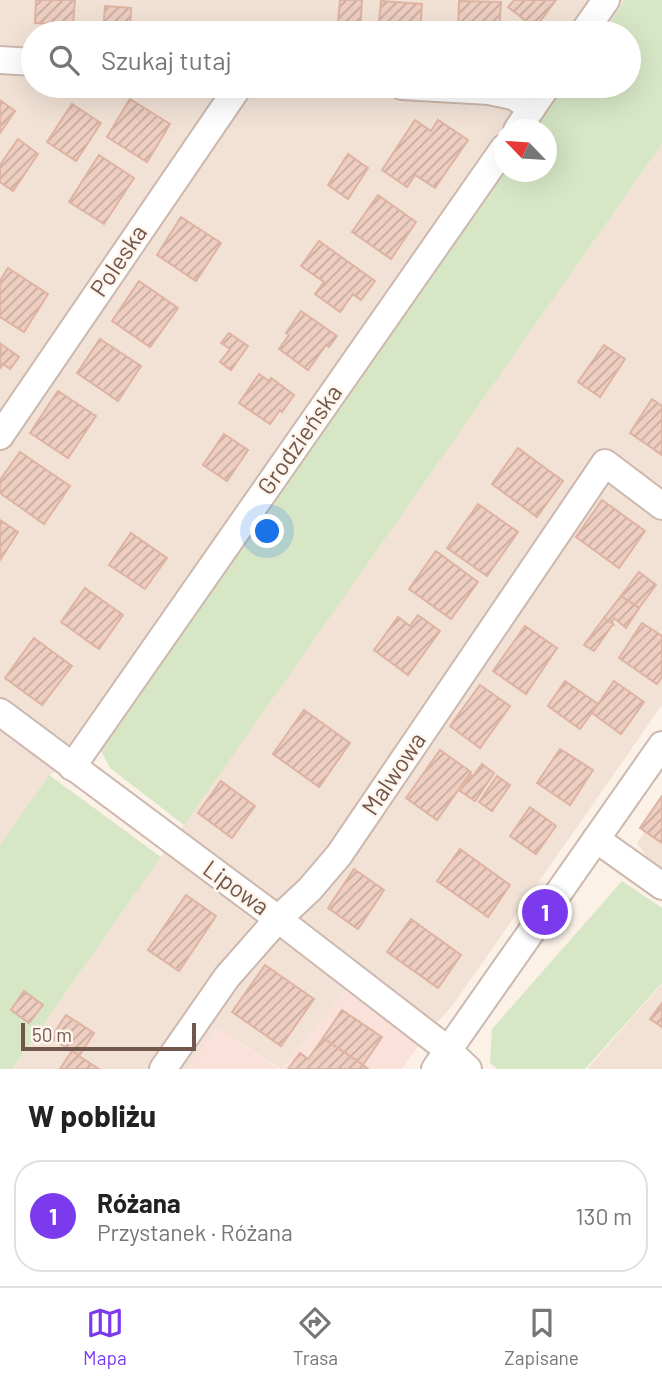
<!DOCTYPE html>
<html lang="pl">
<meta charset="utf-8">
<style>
body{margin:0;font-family:Barlow,sans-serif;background:#f2f2f2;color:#222}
.compass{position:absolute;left:494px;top:119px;width:63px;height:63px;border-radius:50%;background:#fff;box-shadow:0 7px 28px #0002;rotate:295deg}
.scale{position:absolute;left:21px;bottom:18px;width:175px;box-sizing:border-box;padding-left:7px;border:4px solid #72574d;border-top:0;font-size:19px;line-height:24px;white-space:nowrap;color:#72574d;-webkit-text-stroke:5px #fef5ed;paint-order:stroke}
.you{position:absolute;left:268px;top:532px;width:24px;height:24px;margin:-18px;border:5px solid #fff;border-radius:50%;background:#1a73e8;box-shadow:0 0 0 10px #1a73e833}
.badge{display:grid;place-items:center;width:46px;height:46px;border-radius:50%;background:#7c3aed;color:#fff;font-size:23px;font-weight:700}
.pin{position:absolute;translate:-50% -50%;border:4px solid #fff;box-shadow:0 2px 7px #0006}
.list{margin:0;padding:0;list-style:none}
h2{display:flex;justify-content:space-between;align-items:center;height:91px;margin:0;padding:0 28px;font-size:30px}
h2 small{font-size:23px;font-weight:400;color:#767676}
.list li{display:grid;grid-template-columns:46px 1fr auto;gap:21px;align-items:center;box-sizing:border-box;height:112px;margin:0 14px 14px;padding:0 14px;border:2px solid #e0e0e0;border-radius:28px}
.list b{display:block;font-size:26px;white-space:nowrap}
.list p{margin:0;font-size:23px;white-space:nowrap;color:#767676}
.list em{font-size:23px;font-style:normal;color:#767676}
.icon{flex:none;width:38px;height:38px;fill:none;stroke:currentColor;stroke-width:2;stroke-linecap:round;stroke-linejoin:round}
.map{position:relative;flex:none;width:662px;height:1069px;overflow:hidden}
.search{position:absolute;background:#fff;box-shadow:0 7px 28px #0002;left:21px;right:21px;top:21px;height:77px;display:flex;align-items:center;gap:18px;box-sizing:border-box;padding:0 24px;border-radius:38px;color:#767676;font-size:26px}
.sheet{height:217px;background:#fff}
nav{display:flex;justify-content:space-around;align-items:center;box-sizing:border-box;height:98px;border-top:2px solid #e0e0e0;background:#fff;font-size:19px;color:#767676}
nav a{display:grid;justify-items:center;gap:4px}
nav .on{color:#7c3aed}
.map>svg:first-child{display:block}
</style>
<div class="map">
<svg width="662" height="1069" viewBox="0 0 662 1069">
<defs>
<pattern id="building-hatch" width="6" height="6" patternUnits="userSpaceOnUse" patternTransform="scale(1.75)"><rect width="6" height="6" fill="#eecec0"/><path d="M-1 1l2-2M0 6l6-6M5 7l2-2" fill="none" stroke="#c5aa9e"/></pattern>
</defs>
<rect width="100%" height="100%" fill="#fbf1e7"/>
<g fill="#f2e2d6">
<path d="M 0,0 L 625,0 L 602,33 L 33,33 L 33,86 L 565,86 L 535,129 L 504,130 L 505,172 L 101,751 L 49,775 L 0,845 Z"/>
<path d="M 662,144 L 662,705 L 453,1005 L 427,1034 L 355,979 L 281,1069 L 217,1028 L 187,1069 L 12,1069 Z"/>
<path d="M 662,806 L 662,878 L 637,843 Z"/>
<path d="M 662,984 L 662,1069 L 587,1069 Z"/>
</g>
<g fill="#fae2db">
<path d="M 355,978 L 427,1034 L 402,1069 L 281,1069 Z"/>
<path d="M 217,1028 L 280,1069 L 187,1069 Z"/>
</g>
<g fill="#d7e7c6">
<path d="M 625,0 L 662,0 L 662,144 L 184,825 L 110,768 L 101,751 L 505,172 L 546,172 L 546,130 L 535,129 L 565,86 L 629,86 L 629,33 L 602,33 Z"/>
<path d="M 49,775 L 161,857 L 12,1069 L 0,1069 L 0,845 Z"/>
<path d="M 622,881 L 662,908 L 662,983 L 585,1069 L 497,1069 L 490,1063 L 492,1029 Z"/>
</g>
<g fill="url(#building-hatch)" stroke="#dfb3a2" stroke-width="2">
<path d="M 36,0 L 75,0 L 73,25 L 35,23 Z"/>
<path d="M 340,0 L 362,0 L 360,33 L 337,33 Z"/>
<path d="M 514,0 L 556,0 L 535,28 L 508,7 Z"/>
<path d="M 381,1 L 422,4 L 420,33 L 378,33 Z"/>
<path d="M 459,1 L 501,2 L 499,33 L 458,33 Z"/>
<path d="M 105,6 L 131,8 L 130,33 L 103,33 Z"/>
<path d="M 130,99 L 170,124 L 147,162 L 107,137 Z"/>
<path d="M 0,100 L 15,111 L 0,133 Z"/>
<path d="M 72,104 L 101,123 L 76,161 L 47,142 Z"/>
<path d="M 415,120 L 431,131 L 438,120 L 468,140 L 435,188 L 415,175 L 407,187 L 382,170 Z"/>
<path d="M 18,139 L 38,154 L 13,191 L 0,182 L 0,165 Z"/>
<path d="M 348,154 L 368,168 L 348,199 L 328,185 Z"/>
<path d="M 99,155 L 134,178 L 104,224 L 69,202 Z"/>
<path d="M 378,195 L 416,222 L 391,259 L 352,232 Z"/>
<path d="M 181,217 L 221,243 L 196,281 L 157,255 Z"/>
<path d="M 319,241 L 375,281 L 361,300 L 353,294 L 340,312 L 315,294 L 324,282 L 301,266 Z"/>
<path d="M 8,268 L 48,294 L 24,332 L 0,317 L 0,281 Z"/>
<path d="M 139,281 L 178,308 L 150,347 L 112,321 Z"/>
<path d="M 301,311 L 337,336 L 329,347 L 326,345 L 308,370 L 279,349 L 289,335 L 286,333 Z"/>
<path d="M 229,333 L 248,346 L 231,370 L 220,362 L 230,349 L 221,343 Z"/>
<path d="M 100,339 L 141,366 L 118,401 L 77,373 Z"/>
<path d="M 1,344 L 19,357 L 10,369 L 3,364 L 0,369 Z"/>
<path d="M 604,345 L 625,359 L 600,397 L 578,382 Z"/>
<path d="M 259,374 L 269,381 L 271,378 L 294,395 L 282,412 L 280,410 L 270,424 L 239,403 Z"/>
<path d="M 58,391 L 96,416 L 68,458 L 30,433 Z"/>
<path d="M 652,399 L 662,406 L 662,455 L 630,433 Z"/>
<path d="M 224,434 L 248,450 L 227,481 L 203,465 Z"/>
<path d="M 518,448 L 563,481 L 537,517 L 492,484 Z"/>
<path d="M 20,452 L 70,486 L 44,524 L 0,493 L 0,480 Z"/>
<path d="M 602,500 L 645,531 L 619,568 L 576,537 Z"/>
<path d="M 478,504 L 518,532 L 487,576 L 447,548 Z"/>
<path d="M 0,520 L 18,532 L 0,560 Z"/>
<path d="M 131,533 L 167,558 L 145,589 L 109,565 Z"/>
<path d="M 436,551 L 478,582 L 451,619 L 409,589 Z"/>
<path d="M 639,572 L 656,585 L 639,608 L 621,596 Z"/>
<path d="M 85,588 L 123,615 L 99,649 L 61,622 Z"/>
<path d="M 621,596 L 639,608 L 626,628 L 614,618 L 612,622 L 613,624 L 604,618 Z"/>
<path d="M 418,615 L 440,631 L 408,675 L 374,650 L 398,617 L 410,626 Z"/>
<path d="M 604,618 L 613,624 L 594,651 L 584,645 Z"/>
<path d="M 642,623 L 662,636 L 662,677 L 657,684 L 619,658 Z"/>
<path d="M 525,626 L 557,648 L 526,694 L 493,671 Z"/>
<path d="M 34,638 L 72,666 L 42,705 L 5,678 Z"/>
<path d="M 565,681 L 598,704 L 580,729 L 548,706 Z"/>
<path d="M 614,681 L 644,702 L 621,734 L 592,713 Z"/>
<path d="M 480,685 L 510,706 L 480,748 L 450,726 Z"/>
<path d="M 304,710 L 350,743 L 319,787 L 273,754 Z"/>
<path d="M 560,749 L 593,770 L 570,805 L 537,783 Z"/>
<path d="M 440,750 L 471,772 L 437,820 L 406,798 Z"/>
<path d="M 482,764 L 494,773 L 475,801 L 460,791 L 471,775 L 473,776 Z"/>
<path d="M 497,776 L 510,785 L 492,811 L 479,802 Z"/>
<path d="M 221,781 L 255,806 L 232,838 L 198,813 Z"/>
<path d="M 662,796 L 662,843 L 640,828 Z"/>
<path d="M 530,807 L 556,826 L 536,854 L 510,836 Z"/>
<path d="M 460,849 L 510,885 L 488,917 L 437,881 Z"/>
<path d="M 354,869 L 384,890 L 358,929 L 328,908 Z"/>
<path d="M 186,895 L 216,916 L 179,971 L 148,950 Z"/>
<path d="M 411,919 L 461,955 L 438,988 L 387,952 Z"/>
<path d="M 265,965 L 314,999 L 281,1046 L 232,1012 Z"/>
<path d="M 24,991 L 43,1005 L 29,1023 L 11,1010 Z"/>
<path d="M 662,1003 L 662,1027 L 650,1019 Z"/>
<path d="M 342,1010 L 382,1037 L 363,1065 L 323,1038 Z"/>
<path d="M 66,1015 L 94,1033 L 79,1056 L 51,1038 Z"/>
<path d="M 323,1038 L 363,1065 L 368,1069 L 288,1069 L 300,1053 L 308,1059 Z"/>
<path d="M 72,1051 L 79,1056 L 99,1069 L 60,1069 Z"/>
</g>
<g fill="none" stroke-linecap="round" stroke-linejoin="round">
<defs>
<g id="minor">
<path d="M 583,33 L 606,0"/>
<path d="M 0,60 L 33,62"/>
<path d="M 402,86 L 489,91 L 513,96 L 532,108"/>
<path d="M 517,130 L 547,86"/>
<path d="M 0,436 L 239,86"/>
<path d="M 0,712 L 278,919 L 448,1050 L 468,1069"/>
<path d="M 72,767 L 504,148"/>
<path d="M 596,839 L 662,886"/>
<path d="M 163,1069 L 227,977 L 278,919 L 310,889 L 339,855 L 605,463 L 662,506"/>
<path d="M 435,1069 L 662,745"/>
</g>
</defs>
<use href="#minor" stroke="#ccb8ae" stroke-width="30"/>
<use href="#minor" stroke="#fff" stroke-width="26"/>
</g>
<g text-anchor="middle" stroke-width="5" stroke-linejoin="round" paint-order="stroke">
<g font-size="24" fill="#72574d" stroke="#fef5ed">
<text transform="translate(119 261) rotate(-56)" y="8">Poleska</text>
<text transform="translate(300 440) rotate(-55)" y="8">Grodzieńska</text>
<text transform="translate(394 774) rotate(-56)" y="8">Malwowa</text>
<text transform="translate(236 888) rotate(36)" y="8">Lipowa</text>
</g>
</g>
</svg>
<svg class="compass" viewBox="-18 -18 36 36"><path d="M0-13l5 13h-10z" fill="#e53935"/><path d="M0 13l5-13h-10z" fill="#767676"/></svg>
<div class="scale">50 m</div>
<div class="you"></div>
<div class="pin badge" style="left:545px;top:912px">1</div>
<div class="search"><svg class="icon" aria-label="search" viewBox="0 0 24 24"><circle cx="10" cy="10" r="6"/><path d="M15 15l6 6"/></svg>Szukaj tutaj</div>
</div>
<section class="sheet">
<h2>W pobliżu<small></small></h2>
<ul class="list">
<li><span class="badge">1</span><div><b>Różana</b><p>Przystanek · Różana</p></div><em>130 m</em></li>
</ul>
</section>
<nav>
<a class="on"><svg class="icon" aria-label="map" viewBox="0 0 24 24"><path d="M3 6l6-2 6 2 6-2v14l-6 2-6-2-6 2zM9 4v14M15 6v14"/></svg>Mapa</a>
<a><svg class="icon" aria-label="directions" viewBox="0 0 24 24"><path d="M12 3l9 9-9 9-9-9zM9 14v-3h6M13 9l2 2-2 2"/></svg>Trasa</a>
<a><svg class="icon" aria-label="saved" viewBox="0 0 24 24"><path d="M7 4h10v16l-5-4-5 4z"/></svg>Zapisane</a>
</nav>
